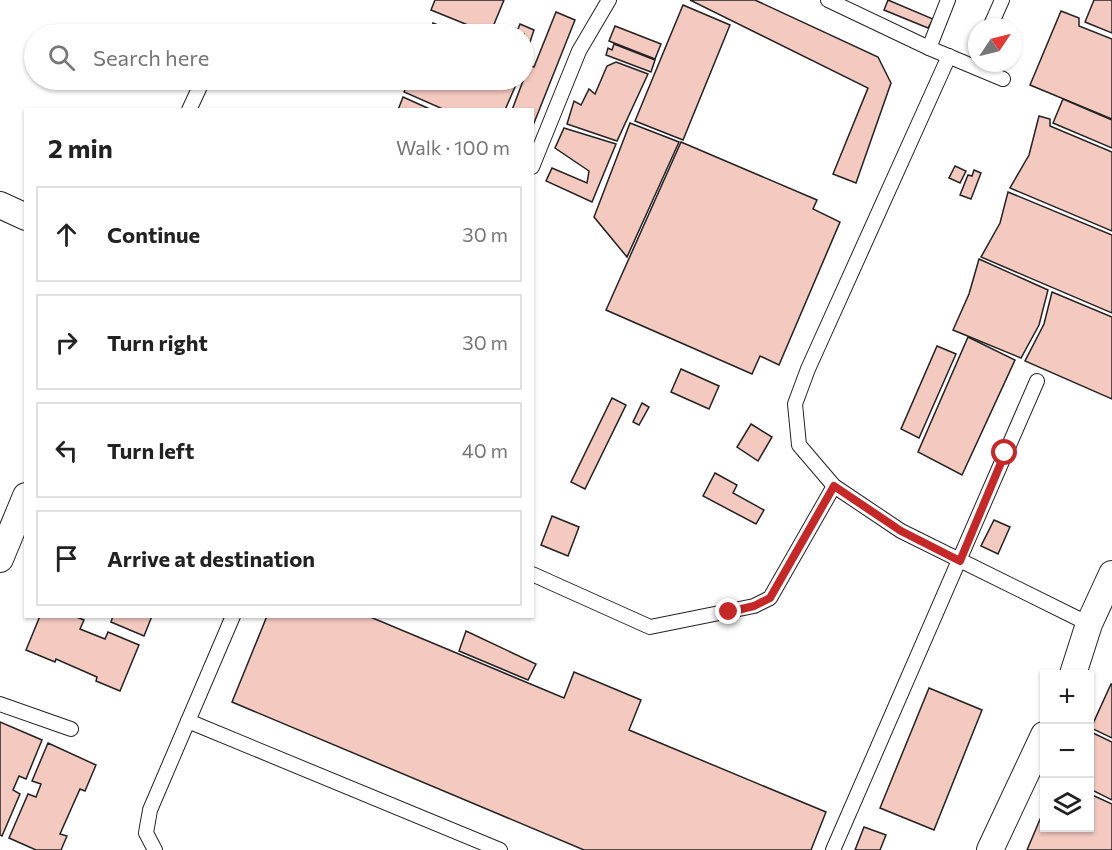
<!DOCTYPE html>
<meta charset="utf-8">
<style>
body{margin:0;font-family:Commissioner,sans-serif;background:#f2f2f2;color:#222}
.controls{position:absolute;right:18px;bottom:18px;display:grid;overflow:hidden;border-radius:0px;box-shadow:0 2px 4px #0004}
.controls button{width:54px;height:54px;display:grid;place-items:center;padding:0;border:0;border-bottom:2px solid #e0e0e0;background:#fff;color:#222;font:30px sans-serif}
.compass{position:absolute;left:968px;top:18px;width:54px;height:54px;border-radius:50%;background:#fff;box-shadow:0 2px 4px #0004;rotate:55deg}
.stop{position:absolute;width:18px;height:18px;margin:-14px;border:4px solid #c62828;border-radius:50%;background:#fff}
.stop.end{background:#c62828;border-color:#fff;box-shadow:0 2px 6px #0008}
.list{margin:0;padding:0;list-style:none}
h2{display:flex;justify-content:space-between;align-items:center;height:78px;margin:0;padding:0 24px;font-size:26px}
h2 small{font-size:20px;font-weight:400;color:#767676}
.list li{display:grid;grid-template-columns:39px 1fr auto;gap:18px;align-items:center;box-sizing:border-box;height:96px;margin:0 12px 12px;padding:0 12px;border:2px solid #e0e0e0;border-radius:0px}
.list b{display:block;font-size:22px;white-space:nowrap}
.list em{font-size:20px;font-style:normal;color:#767676}
.icon{flex:none;width:33px;height:33px;fill:none;stroke:currentColor;stroke-width:2;stroke-linecap:round;stroke-linejoin:round}
.map{position:relative;flex:none;width:1112px;height:850px;overflow:hidden}
.search{position:absolute;background:#fff;box-shadow:0 2px 4px #0004;left:24px;top:24px;width:510px;height:66px;display:flex;align-items:center;gap:15px;box-sizing:border-box;padding:0 21px;border-radius:33px;color:#767676;font-size:22px}
.panel{position:absolute;background:#fff;box-shadow:0 2px 4px #0004;left:24px;top:108px;width:510px;height:510px;border-radius:0px}
.map>svg:first-child{display:block}
</style>
<div class="map">
<svg width="1112" height="850" viewBox="0 0 1112 850">
<rect width="100%" height="100%" fill="#fff"/>
<g fill="#f3c9c0" stroke="#222" stroke-width="1.5">
<path d="M 435,0 L 504,0 L 490,34 L 431,10 Z"/>
<path d="M 690,0 L 755,0 L 878,57 L 891,83 L 856,183 L 833,174 L 868,88 Z"/>
<path d="M 888,0 L 933,19 L 928,28 L 884,10 Z"/>
<path d="M 1094,0 L 1112,0 L 1112,33 L 1085,22 Z"/>
<path d="M 683,5 L 730,25 L 683,140 L 635,121 Z"/>
<path d="M 1061,11 L 1079,18 L 1079,26 L 1112,39 L 1112,119 L 1030,85 Z"/>
<path d="M 556,12 L 575,20 L 532,128 L 532,110 L 512,110 L 529,65 L 534,67 Z"/>
<path d="M 433,23 L 460,34 L 429,34 Z"/>
<path d="M 520,24 L 534,30 L 525,57 L 524,34 L 511,34 L 514,28 L 518,29 Z"/>
<path d="M 615,26 L 661,44 L 655,59 L 609,41 Z"/>
<path d="M 614,44 L 655,60 L 651,72 L 606,55 L 608,48 L 612,50 Z"/>
<path d="M 616,62 L 648,74 L 617,141 L 567,124 L 574,101 L 581,105 L 589,89 L 595,94 L 607,66 Z"/>
<path d="M 410,80 L 518,80 L 505,110 L 445,110 L 404,92 Z"/>
<path d="M 403,97 L 432,110 L 398,110 Z"/>
<path d="M 1063,99 L 1112,120 L 1112,148 L 1053,123 Z"/>
<path d="M 1039,116 L 1050,119 L 1050,126 L 1112,152 L 1112,231 L 1010,188 L 1029,155 Z"/>
<path d="M 630,123 L 679,142 L 627,257 L 594,217 Z"/>
<path d="M 564,128 L 616,144 L 592,202 L 546,181 L 552,168 L 587,183 L 589,171 L 555,148 Z"/>
<path d="M 681,142 L 817,200 L 813,209 L 840,222 L 779,365 L 760,356 L 752,374 L 606,310 Z"/>
<path d="M 955,166 L 966,171 L 960,183 L 949,178 Z"/>
<path d="M 974,170 L 981,173 L 971,199 L 960,195 L 968,175 L 972,176 Z"/>
<path d="M 1008,192 L 1112,235 L 1112,313 L 981,257 L 1000,223 Z"/>
<path d="M 979,259 L 1048,290 L 1039,325 L 1021,358 L 953,330 L 969,294 Z"/>
<path d="M 1052,292 L 1112,317 L 1112,399 L 1025,361 L 1044,324 Z"/>
<path d="M 968,337 L 1015,360 L 962,475 L 918,452 Z"/>
<path d="M 937,346 L 956,354 L 919,438 L 901,429 Z"/>
<path d="M 681,369 L 719,386 L 709,409 L 671,392 Z"/>
<path d="M 612,398 L 626,405 L 585,489 L 571,482 Z"/>
<path d="M 642,403 L 649,407 L 639,425 L 633,422 Z"/>
<path d="M 751,424 L 772,437 L 758,461 L 737,447 Z"/>
<path d="M 715,473 L 737,485 L 733,493 L 764,510 L 756,524 L 703,496 Z"/>
<path d="M 552,516 L 579,527 L 568,556 L 541,545 Z"/>
<path d="M 994,520 L 1010,527 L 998,554 L 981,546 Z"/>
<path d="M 40,616 L 74,616 L 84,620 L 80,629 L 105,639 L 108,632 L 139,645 L 120,691 L 96,681 L 97,677 L 56,659 L 55,662 L 26,650 Z"/>
<path d="M 113,616 L 152,616 L 144,636 L 111,622 Z"/>
<path d="M 267,616 L 368,616 L 564,698 L 574,672 L 641,700 L 629,730 L 826,812 L 811,850 L 584,850 L 232,702 Z"/>
<path d="M 466,631 L 536,664 L 528,680 L 459,651 Z"/>
<path d="M 1111,684 L 1112,684 L 1112,738 L 1091,728 Z"/>
<path d="M 929,688 L 982,710 L 934,830 L 880,808 Z"/>
<path d="M 0,722 L 42,740 L 26,779 L 19,776 L 13,790 L 20,794 L 2,836 L 0,835 Z"/>
<path d="M 1091,732 L 1112,742 L 1112,800 L 1090,789 Z"/>
<path d="M 48,743 L 96,765 L 85,791 L 80,789 L 60,834 L 67,836 L 61,850 L 36,850 L 9,838 L 28,794 L 36,797 L 41,784 L 32,781 Z"/>
<path d="M 1090,794 L 1112,804 L 1112,850 L 1027,850 L 1044,810 L 1044,828 L 1090,828 Z"/>
<path d="M 864,827 L 886,835 L 880,850 L 855,850 Z"/>
</g>
<g fill="none" stroke-linecap="round" stroke-linejoin="round">
<defs>
<g id="service">
<path d="M 828,0 L 929,48 L 1003,79"/>
<path d="M 990,27 L 1002,0"/>
<path d="M 929,48 L 948,0"/>
<path d="M 949,56 L 808,369 L 795,404 L 799,445 L 834,486 L 901,531 L 1089,624"/>
<path d="M 189,110 L 203,80"/>
<path d="M 532,167 L 579,51 L 609,0"/>
<path d="M 532,574 L 650,627 L 754,606 L 770,598 L 834,486"/>
<path d="M 0,704 L 71,729"/>
<path d="M 188,721 L 500,850"/>
<path d="M 155,850 L 146,833 L 150,810 L 233,616"/>
<path d="M 833,850 L 1037,381"/>
</g>
<g id="minor">
<path d="M 0,205 L 26,217"/>
<path d="M 0,559 L 26,496"/>
<path d="M 1073,674 L 1089,624 L 1112,574"/>
<path d="M 990,850 L 1044,735"/>
</g>
</defs>
<use href="#service" stroke="#222" stroke-width="16"/>
<use href="#minor" stroke="#222" stroke-width="28"/>
<use href="#service" stroke="#fff" stroke-width="14"/>
<use href="#minor" stroke="#fff" stroke-width="26"/>
</g>
<g fill="none" stroke-linecap="round" stroke-linejoin="round">
<path stroke="#c62828" stroke-width="8" d="M 729,612 L 754,606 L 770,598 L 834,486 L 901,531 L 960,561 L 1005,453"/>
</g>
</svg>
<div class="controls">
<button>+</button>
<button>−</button>
<button><svg class="icon" aria-label="layers" viewBox="0 0 24 24"><path d="M12 4l9 5-9 5-9-5zM3 14l9 5 9-5"/></svg></button>
</div>
<svg class="compass" viewBox="-18 -18 36 36"><path d="M0-13l5 13h-10z" fill="#e53935"/><path d="M0 13l5-13h-10z" fill="#767676"/></svg>
<div class="stop" style="left:1005px;top:453px"></div>
<div class="stop end" style="left:729px;top:612px"></div>
<div class="search"><svg class="icon" aria-label="search" viewBox="0 0 24 24"><circle cx="10" cy="10" r="6"/><path d="M15 15l6 6"/></svg>Search here</div>
<section class="panel">
<h2>2 min<small>Walk · 100 m</small></h2>
<ul class="list">
<li><svg class="icon" aria-label="ahead" viewBox="0 0 24 24"><path d="M12 20V5M6 11l6-6 6 6"/></svg><div><b>Continue</b></div><em>30 m</em></li>
<li><svg class="icon" aria-label="right" viewBox="0 0 24 24"><path d="M7 20v-9h11M14 6l5 5-5 5"/></svg><div><b>Turn right</b></div><em>30 m</em></li>
<li><svg class="icon" aria-label="left" viewBox="0 0 24 24"><path d="M17 20v-9H6M10 6l-5 5 5 5"/></svg><div><b>Turn left</b></div><em>40 m</em></li>
<li><svg class="icon" aria-label="arrive" viewBox="0 0 24 24"><path d="M6 21V4h12l-3 4 3 4H6"/></svg><div><b>Arrive at destination</b></div></li>
</ul>
</section>
</div>
